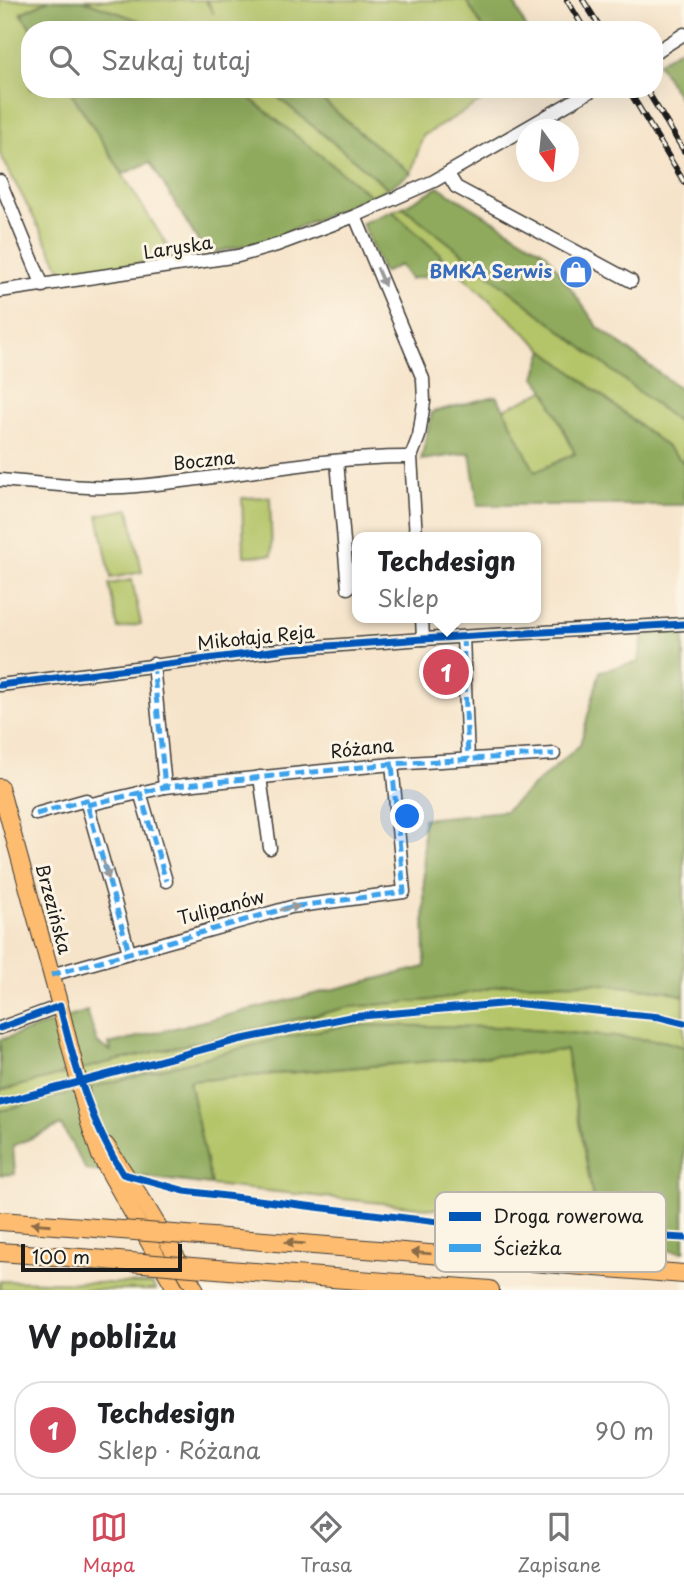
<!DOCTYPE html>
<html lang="pl">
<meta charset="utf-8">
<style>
body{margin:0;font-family:"Playpen Sans",sans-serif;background:#f6f6f6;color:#202124}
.compass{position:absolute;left:516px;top:119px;width:63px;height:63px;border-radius:50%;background:#fff;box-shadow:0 7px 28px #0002;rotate:165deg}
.scale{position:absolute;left:21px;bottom:18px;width:161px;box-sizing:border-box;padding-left:7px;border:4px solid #1c1c1c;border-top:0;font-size:19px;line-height:24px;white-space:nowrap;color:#1c1c1c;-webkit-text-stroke:5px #fcf5e5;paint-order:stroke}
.you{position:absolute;left:408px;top:817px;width:24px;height:24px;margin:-18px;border:5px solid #fff;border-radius:50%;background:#1a73e8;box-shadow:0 0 0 10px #1a73e833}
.badge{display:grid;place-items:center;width:46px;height:46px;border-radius:50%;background:#d1495b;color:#fff;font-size:23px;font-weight:700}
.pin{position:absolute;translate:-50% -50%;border:4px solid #fff;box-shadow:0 2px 7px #0006}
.popup{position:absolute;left:352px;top:532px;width:189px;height:91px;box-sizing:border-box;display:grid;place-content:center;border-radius:14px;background:#fff;filter:drop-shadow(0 2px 5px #0005);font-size:23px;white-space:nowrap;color:#757577}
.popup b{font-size:26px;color:#202124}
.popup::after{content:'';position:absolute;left:50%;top:100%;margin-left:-14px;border:14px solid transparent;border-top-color:#fff}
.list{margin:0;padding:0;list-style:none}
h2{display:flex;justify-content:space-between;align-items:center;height:91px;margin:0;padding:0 28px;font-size:30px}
h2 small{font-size:23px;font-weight:400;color:#757577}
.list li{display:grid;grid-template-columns:46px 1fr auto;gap:21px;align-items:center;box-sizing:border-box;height:98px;margin:0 14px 14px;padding:0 14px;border:2px solid #e0e0e0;border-radius:28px}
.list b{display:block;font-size:26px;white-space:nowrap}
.list p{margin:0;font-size:23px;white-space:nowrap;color:#757577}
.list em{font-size:23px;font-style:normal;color:#757577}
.icon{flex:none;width:38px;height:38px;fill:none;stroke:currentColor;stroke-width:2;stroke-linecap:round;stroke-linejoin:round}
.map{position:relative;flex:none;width:684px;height:1290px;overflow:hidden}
.search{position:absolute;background:#fff;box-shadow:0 7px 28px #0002;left:21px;right:21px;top:21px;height:77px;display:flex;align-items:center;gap:18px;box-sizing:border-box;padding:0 24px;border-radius:28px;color:#757577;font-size:26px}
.sheet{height:203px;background:#fff}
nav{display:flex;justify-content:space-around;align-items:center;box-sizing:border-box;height:98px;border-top:2px solid #e0e0e0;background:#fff;font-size:19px;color:#757577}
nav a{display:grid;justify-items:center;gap:4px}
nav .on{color:#d1495b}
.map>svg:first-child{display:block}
</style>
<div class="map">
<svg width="684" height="1290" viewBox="0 0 684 1290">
<rect width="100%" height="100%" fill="#fcf5e5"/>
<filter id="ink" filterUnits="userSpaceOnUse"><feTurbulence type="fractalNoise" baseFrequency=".0143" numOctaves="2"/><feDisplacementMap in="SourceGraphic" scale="14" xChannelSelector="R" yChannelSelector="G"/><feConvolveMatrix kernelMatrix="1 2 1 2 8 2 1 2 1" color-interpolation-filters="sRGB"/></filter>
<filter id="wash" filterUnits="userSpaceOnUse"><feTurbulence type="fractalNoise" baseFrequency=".00686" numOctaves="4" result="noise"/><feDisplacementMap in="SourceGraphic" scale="28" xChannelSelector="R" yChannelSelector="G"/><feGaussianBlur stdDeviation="1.57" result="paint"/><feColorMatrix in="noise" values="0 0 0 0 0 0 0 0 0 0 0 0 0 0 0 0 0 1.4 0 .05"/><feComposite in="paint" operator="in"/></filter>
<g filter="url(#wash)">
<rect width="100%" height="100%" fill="#f6e4ca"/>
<g fill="#b4c569" stroke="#687042" stroke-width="2">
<path d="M 0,0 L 49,0 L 21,13 L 32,30 L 30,30 L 30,89 L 69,89 L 175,258 L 64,275 L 0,154 Z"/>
<path d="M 83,0 L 205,0 L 214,14 L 207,0 L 466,0 L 484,30 L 227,30 L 223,26 L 218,30 L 165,30 Z"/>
<path d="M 238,89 L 268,89 L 388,188 L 371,196 Z"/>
<path d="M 310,89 L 479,89 L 485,99 L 423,136 L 411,173 L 365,137 Z"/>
<path d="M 403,207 L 684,427 L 684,463 L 667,447 L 544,350 L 392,211 Z"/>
<path d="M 545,390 L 575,453 L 535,473 L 504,409 Z"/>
<path d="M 270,497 L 272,555 L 244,556 L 242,498 Z"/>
<path d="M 129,509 L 142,572 L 111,578 L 98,515 Z"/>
<path d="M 132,580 L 141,624 L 118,629 L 109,584 Z"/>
<path d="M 592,983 L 667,991 L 684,996 L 684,1047 L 663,1041 L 498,1027 L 349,1025 L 281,1038 L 0,1111 L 0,1091 L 106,1063 L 350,1007 L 443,999 L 507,984 Z"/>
<path d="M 566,1050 L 598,1226 L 211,1185 L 189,1081 Z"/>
<path d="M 0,1281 L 152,1284 L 156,1290 L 0,1290 Z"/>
</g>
<g fill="#8faa5d" stroke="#56633c" stroke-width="2">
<path d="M 49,0 L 83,0 L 165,30 L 32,30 L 21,13 Z"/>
<path d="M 466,0 L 513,0 L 527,30 L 484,30 Z"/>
<path d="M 684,46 L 684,106 L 658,63 Z"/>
<path d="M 69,89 L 238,89 L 371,196 L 267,241 L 206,254 L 150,162 L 123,174 Z"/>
<path d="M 268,89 L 310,89 L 365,137 L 411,173 L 388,188 Z"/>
<path d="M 439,187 L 546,253 L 598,327 L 684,392 L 684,427 L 403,207 Z"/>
<path d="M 392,211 L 440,254 L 440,274 L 410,279 L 400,265 L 383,273 L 362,223 Z"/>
<path d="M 544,350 L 667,447 L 684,463 L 684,505 L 478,505 L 470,453 L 421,460 L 432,412 L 496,396 L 504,409 L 535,472 L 575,454 L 545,390 L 535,377 Z"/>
<path d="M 684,631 L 684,996 L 667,991 L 592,983 L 507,984 L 443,999 L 350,1007 L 106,1063 L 0,1091 L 0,1040 L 87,1011 L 98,1044 L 111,1051 L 109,1044 L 425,967 L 423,819 L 505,811 L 580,745 L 600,671 L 639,662 L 643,634 Z"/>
<path d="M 349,1025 L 498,1027 L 663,1041 L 684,1047 L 684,1252 L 601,1243 L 566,1050 L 189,1081 L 211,1185 L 86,1170 L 61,1125 L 13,1146 L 15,1174 L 0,1175 L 0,1111 L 281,1038 Z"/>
</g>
</g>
<g filter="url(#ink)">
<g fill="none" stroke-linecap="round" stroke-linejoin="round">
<defs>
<g id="minor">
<path d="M 654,53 L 684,34"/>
<path d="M 448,174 L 456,187 L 631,281"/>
<path d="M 0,181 L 43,286"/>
<path d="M 355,216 L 423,379 L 424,402 L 419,436 L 411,457 L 416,537"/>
<path d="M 0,291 L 238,256 L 277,245 L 355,216 L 434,181 L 594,89"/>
<path d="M 337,461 L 348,588"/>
<path d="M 0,480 C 41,483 82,489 123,487 C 219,481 315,456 411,457"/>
<path d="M 422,618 L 423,639"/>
<path d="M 463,637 L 468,759"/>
<path d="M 153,664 L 165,787"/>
<path d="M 0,685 L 287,649 L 423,639 L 684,624"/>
<path d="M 260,777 L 270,848"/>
<path d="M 140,792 L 166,881"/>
<path d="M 87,805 L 165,787 L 392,764 L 554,754"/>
<path d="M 36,814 L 86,800 L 129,952"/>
<path d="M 51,975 L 291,907 L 404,892 L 392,764"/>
<path d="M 0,1028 L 60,1006"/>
</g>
<g id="major">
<path d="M 0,787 L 60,1006 L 89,1123 L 100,1156 L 176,1290"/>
<path d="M 106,1145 L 144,1202 L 196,1290"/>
</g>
<g id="highway">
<path d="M 0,1221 L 83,1227"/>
<path d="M 225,1238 L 684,1274"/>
<path d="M 0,1252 L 94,1259"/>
<path d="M 241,1271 L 490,1290"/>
</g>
</defs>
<use href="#minor" stroke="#3d3a36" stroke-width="15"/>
<use href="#major" stroke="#3d3a36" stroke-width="18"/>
<use href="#highway" stroke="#3d3a36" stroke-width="20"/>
<use href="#minor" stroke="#fff" stroke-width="12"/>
<use href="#major" stroke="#fdbc6f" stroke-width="16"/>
<use href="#highway" stroke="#fdbc6f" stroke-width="18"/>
<defs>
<g id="rail">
<path d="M 567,0 L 585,30"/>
<path d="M 583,0 L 602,30"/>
<path d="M 628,89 L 684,182"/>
<path d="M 646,89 L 684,151"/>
</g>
</defs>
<use href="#rail" stroke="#1c1c1c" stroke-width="6"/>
<use href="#rail" stroke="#fcf5e5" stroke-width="3.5" stroke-dasharray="10" stroke-linecap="butt"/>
<defs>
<g id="highway-bridge">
<path d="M 83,1227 L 225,1238"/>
<path d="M 94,1259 L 241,1271"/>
</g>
</defs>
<use href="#highway-bridge" stroke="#3d3a36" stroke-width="20" stroke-linecap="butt"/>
<use href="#highway-bridge" stroke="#fdbc6f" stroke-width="18"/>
<g stroke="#3da2ea" stroke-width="5" stroke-dasharray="10 5" stroke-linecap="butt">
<path d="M 463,637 L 468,759"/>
<path d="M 153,664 L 165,787"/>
<path d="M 140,792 L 166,881"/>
<path d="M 87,805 L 165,787 L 392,764 L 554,754"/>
<path d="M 36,814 L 86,800 L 129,952"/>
<path d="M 51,975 L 291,907 L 404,892 L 392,764"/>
</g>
<defs>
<g id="cycleway">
<path d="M 0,685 L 287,649 L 423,639 L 684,624"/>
<path d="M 0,1028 L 60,1006 C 74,1064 91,1124 123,1174 L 185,1191 L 471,1226 L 684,1238"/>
<path d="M 0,1103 L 238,1040 L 350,1017 L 512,1003 L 660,1017 L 684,1023"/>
</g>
</defs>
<use href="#cycleway" stroke="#fcf5e5" stroke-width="11"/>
<use href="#cycleway" stroke="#0057b8" stroke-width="7"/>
</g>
<defs><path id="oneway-solid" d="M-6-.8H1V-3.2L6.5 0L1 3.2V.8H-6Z" transform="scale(1.75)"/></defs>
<g fill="#999">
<use href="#oneway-solid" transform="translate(381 277) rotate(67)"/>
<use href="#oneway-solid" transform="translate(106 870) rotate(74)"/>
<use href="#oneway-solid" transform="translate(290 908) rotate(-12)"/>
</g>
<g fill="#8c6c46">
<use href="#oneway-solid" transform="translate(41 1224) rotate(-176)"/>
<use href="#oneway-solid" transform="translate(295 1243) rotate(-175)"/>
<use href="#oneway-solid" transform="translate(421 1253) rotate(-175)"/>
</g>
</g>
<defs>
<symbol id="shop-disc" viewBox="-11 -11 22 22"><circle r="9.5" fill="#3f7fe0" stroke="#fcf5e5"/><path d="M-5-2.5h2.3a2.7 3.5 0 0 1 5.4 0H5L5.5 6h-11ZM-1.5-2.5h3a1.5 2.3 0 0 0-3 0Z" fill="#fff"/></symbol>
</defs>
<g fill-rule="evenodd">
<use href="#shop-disc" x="557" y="253" width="38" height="38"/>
</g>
<g text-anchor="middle" stroke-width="6" stroke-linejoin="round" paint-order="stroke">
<g font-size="18" fill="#1c1c1c" stroke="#fcf5e5">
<text transform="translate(178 248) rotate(-9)" y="6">Laryska</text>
<text transform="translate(204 461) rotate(-6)" y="6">Boczna</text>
<text transform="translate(256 638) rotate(-6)" y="6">Mikołaja Reja</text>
<text transform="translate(362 749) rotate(-6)" y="6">Różana</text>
<text transform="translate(221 908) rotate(-15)" y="6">Tulipanów</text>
<text transform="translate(53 909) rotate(75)" y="6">Brzezińska</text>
</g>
<g font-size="18" font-weight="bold" fill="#366cbe" stroke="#fcf5e5" text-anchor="end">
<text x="552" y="278">BMKA Serwis</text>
</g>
</g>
<rect x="435" y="1192" width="231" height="80" rx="10" fill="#fcf5e5" stroke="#b9b4a9" stroke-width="2"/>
<rect x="449" y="1212" width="32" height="9" fill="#0057b8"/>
<rect x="449" y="1244" width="32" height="8" fill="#3da2ea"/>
<g font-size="19" fill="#1c1c1c">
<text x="493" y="1223">Droga rowerowa</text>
<text x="493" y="1255">Ścieżka</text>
</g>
</svg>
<svg class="compass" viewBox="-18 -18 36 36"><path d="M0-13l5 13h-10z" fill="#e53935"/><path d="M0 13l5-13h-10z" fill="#757577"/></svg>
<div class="scale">100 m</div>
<div class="you"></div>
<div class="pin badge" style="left:446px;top:672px">1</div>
<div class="popup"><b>Techdesign</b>Sklep</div>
<div class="search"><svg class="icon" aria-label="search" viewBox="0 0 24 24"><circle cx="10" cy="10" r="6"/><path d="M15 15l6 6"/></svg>Szukaj tutaj</div>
</div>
<section class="sheet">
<h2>W pobliżu<small></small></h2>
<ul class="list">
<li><span class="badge">1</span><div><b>Techdesign</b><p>Sklep · Różana</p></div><em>90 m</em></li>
</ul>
</section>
<nav>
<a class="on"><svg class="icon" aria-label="map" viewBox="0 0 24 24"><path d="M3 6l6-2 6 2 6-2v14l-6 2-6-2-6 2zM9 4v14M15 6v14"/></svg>Mapa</a>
<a><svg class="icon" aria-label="directions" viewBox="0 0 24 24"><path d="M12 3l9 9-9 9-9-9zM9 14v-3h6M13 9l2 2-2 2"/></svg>Trasa</a>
<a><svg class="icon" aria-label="saved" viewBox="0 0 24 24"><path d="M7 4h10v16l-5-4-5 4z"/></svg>Zapisane</a>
</nav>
